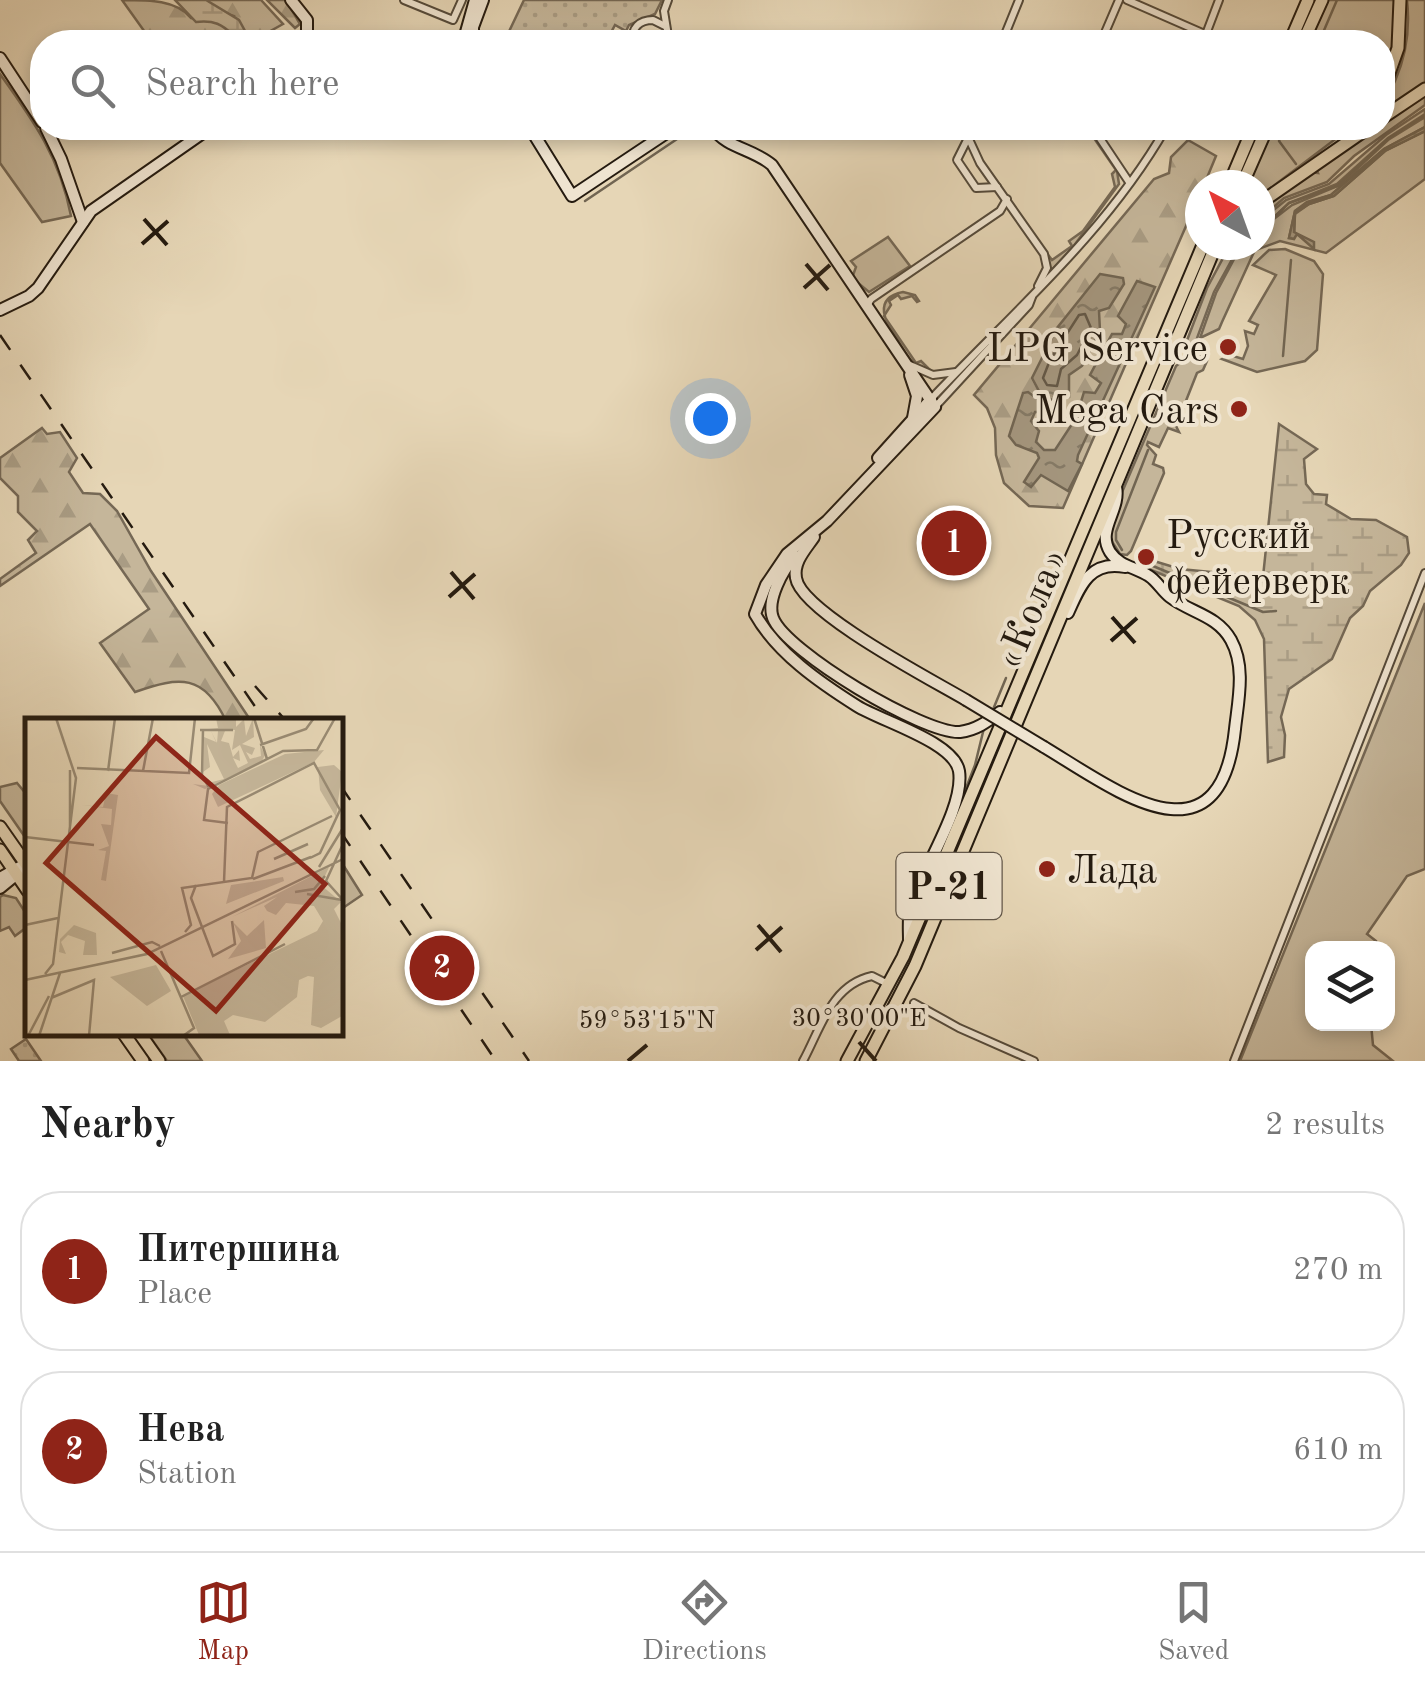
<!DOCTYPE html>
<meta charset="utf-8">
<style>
body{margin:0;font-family:"Old Standard TT",serif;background:#f6f6f6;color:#222}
.controls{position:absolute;right:30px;bottom:30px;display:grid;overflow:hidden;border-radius:20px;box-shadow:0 5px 15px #0003}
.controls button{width:90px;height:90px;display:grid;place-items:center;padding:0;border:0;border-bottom:2px solid #e0e0e0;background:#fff;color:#222;font:50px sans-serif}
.compass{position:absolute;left:1185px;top:170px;width:90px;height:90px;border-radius:50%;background:#fff;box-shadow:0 5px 15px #0003;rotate:319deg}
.you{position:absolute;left:710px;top:418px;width:35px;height:35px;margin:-25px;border:8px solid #fff;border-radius:50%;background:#1a73e8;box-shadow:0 0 0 15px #1a73e833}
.badge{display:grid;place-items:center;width:65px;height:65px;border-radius:50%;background:#8f2418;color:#fff;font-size:32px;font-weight:700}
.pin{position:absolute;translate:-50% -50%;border:5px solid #fff;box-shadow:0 2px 10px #0006}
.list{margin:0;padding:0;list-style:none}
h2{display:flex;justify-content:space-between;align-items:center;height:130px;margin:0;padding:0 40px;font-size:42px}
h2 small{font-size:32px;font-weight:400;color:#767676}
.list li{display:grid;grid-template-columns:65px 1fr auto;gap:30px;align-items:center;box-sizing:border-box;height:160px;margin:0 20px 20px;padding:0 20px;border:2px solid #e0e0e0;border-radius:40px}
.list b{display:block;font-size:38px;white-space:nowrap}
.list p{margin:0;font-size:32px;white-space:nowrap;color:#767676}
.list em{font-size:32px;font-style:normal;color:#767676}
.icon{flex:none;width:55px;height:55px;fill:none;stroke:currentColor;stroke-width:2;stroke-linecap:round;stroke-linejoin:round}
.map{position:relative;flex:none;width:1425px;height:1061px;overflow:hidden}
.search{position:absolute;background:#fff;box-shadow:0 5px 15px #0003;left:30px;right:30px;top:30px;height:110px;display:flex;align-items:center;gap:25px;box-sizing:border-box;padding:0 35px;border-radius:40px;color:#767676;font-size:38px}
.sheet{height:490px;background:#fff}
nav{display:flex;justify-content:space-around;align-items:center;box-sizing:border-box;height:140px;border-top:2px solid #e0e0e0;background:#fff;font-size:28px;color:#767676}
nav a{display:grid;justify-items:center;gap:5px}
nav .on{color:#8f2418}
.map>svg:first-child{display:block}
</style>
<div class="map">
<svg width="1425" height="1061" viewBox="0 0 1425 1061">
<defs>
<pattern id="forest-firs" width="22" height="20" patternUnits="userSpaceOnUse" patternTransform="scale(2.5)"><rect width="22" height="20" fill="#c5b69a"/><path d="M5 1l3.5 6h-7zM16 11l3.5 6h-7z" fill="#a99c84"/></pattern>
<pattern id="wetland-marsh" width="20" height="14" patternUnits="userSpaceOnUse" patternTransform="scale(2.5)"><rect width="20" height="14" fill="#c5b69a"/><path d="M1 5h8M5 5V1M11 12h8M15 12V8" fill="none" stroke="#a99c84"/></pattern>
<pattern id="park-dots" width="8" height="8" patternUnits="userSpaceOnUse" patternTransform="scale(2.5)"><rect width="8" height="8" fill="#c5b69a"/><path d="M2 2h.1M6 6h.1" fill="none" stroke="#a99c84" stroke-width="1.8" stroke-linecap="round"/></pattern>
<pattern id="water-ripples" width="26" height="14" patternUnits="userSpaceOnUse" patternTransform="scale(2.5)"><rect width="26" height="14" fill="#a4967e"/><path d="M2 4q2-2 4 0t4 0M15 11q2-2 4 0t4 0" fill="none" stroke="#857a66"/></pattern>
</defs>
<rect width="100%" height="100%" fill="#e6d6b6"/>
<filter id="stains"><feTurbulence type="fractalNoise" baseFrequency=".002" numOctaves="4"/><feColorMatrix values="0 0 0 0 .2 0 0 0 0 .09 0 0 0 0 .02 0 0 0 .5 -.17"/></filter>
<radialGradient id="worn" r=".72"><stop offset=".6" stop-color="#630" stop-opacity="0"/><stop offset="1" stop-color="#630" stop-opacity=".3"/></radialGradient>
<g fill="#c5b69a" stroke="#756855" stroke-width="2.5">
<path d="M 1326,0 L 1395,0 L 1396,37 L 1383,83 L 1382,42 L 1308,42 Z"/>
<path d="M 1407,0 L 1425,0 L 1425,84 L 1383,111 C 1383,100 1390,92 1395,81 C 1406,56 1410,27 1407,0 Z"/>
<path d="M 0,74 C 34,121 60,158 71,216 L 42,222 L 0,163 Z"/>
<path d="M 1425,92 L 1425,105 L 1354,156 L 1327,182 L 1284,198 L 1260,219 L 1260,209 L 1309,172 L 1318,173 L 1316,168 L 1372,128 L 1382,128 L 1383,120 Z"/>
<path d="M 1425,109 L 1425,114 L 1388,138 L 1337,184 L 1289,203 L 1261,229 L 1292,205 L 1340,185 L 1388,140 L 1425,117 L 1425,127 L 1384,149 L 1331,195 L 1307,203 L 1295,211 L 1289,238 L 1294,238 L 1295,214 L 1309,204 L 1334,196 L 1385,151 L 1425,131 L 1425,179 L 1326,253 L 1280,241 L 1256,250 L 1245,245 L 1260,245 L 1260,221 L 1286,200 L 1329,184 L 1386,135 Z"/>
<path d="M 1087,128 L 1117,171 L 1119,184 L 1073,247 L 1047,275 L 1049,256 L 1052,260 L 1072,246 L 1069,241 L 1083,231 L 1115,187 L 1112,174 L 1116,170 Z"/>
<path d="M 1272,128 L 1350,128 L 1260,196 L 1260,185 L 1248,185 Z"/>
<path d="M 888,237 L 910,266 L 869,292 L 852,278 L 856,267 L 851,261 Z"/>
<path d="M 1230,245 L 1240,245 L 1214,292 L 1196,341 L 1188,345 L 1186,343 L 1207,288 Z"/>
<path d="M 1241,246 L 1254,252 L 1222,322 L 1219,329 L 1200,338 L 1216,293 Z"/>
<path d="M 1285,249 L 1314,261 L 1323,274 L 1317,350 L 1305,361 L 1257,372 L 1222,359 L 1230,355 L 1243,359 L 1248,346 L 1245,331 L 1254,334 L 1258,325 L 1249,321 L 1276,275 L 1253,265 L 1269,250 Z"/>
<path d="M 903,292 L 915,295 L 919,301 L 917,302 L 912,296 L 901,299 L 898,295 L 889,301 L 891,305 L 884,316 L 916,363 L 921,361 L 932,372 C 927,370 921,369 917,366 C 909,361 903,349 898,341 C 885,323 872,298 903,292 Z"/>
<path d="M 1197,350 L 1207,361 L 1203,370 L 1197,373 L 1176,426 L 1179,432 L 1168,428 L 1159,447 L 1148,442 L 1147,445 L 1156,455 L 1153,464 L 1163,468 L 1164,473 L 1131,551 L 1127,555 L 1120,554 L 1109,537 L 1114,511 L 1176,366 Z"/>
<path d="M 1425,603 L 1425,869 L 1407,876 L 1367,934 L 1376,941 L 1374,948 L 1312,948 L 1312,1024 L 1371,1024 L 1373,1045 L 1393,1061 L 1240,1061 Z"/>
<path d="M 17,783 L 27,795 L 27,840 L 0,801 L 0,787 Z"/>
<path d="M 3,895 L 16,898 L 27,915 L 27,927 L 15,936 L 9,927 L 0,931 L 0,897 Z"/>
<path d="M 148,1034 L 183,1034 L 202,1061 L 167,1061 Z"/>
</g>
<g fill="url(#forest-firs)" stroke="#756855" stroke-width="2.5">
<path d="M 122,0 C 149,0 177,0 191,18 C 204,20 222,20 230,32 L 234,16 L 221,12 L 206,0 L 261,0 L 283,24 L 267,33 L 260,42 L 152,42 Z"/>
<path d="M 267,0 L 286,0 L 300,24 L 295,28 Z"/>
<path d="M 1188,140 L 1216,156 L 1204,185 L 1200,185 L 1200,194 L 1063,508 L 1029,506 L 1004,483 L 996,455 L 995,428 L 987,408 L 974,395 L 1154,179 L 1169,173 L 1171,157 Z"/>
<path d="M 42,428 L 47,434 L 60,432 L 77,458 L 69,472 L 83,493 L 100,494 L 117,511 L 151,571 L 251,721 L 226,721 C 204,674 180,676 135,692 L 100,643 L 149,609 L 90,524 L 0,586 L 0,579 L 36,553 L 28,540 L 37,531 L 18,512 L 18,496 L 0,478 L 0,458 Z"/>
<path d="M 340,860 L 362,895 L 340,910 Z"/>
</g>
<g fill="url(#wetland-marsh)" stroke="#756855" stroke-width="2.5">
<path d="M 175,0 L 206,0 L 239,20 L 245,31 L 234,36 C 222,24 214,20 196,22 Z"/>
<path d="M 1279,424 L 1317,449 L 1304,459 L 1306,484 L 1314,494 L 1327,495 L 1326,504 L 1351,519 L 1376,520 L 1407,537 L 1409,553 L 1401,565 L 1370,591 L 1363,606 L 1350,618 L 1332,659 L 1289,689 L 1281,717 L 1285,735 L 1284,757 L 1268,762 L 1264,639 L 1255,620 L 1239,606 L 1139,565 L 1138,562 L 1141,557 L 1180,569 L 1263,577 Z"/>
</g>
<g fill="url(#park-dots)" stroke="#756855" stroke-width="2.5">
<path d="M 524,0 L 662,0 L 655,14 L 629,25 L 626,31 L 615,25 L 606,42 L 510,42 L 505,40 Z"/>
<path d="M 26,1039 L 41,1061 L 19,1061 L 11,1049 Z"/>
</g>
<g fill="url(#water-ripples)" stroke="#716552" stroke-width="2.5">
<path d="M 1425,127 L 1425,131 L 1385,151 L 1334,196 L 1309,204 L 1295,213 L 1294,232 L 1314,242 L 1314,249 L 1297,234 L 1294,239 L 1289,238 L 1295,211 L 1307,202 L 1331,195 L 1384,149 Z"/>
<path d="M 1100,274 L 1123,278 L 1124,284 L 1109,308 L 1099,311 L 1100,331 L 1082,366 L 1069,375 L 1069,397 L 1054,401 L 1040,393 L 1032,378 L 1057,328 Z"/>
<path d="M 1137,281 L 1155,287 L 1078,455 L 1077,461 L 1082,464 L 1068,491 L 1041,475 L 1031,487 L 1024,482 L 1039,458 L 1037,453 L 1016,445 L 1009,436 L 1023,393 L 1028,392 L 1046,405 L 1046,412 L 1035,412 L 1031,421 L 1039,431 L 1036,442 L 1044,450 L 1055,450 L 1076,418 L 1084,392 L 1095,393 L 1101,383 L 1090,375 L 1112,334 L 1122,334 L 1126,324 L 1118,316 Z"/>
</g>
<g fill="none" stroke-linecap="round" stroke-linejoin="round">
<path stroke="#645847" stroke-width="2.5" d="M 1085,314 L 1091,328 L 1077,355 L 1061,369 L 1057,386 L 1047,385 L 1043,378 L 1050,360 L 1079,315 Z"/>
<g stroke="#716552" stroke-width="2.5">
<path d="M 342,41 L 343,42"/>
<path d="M 1319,42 L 1337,0"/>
<path d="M 1284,128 L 1279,141 L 1296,164"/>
<path d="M 585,201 L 686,133"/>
<path d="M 1261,230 L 1289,203 L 1337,186 L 1388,139 L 1425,115"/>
<path d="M 1283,356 L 1291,260"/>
<path d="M 1122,550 L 1116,540 L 1116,532 L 1148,450"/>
<path d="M 1141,561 L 1263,612 L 1276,611"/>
<path d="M 1184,577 L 1264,582"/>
<path d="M 992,712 L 1006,678"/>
<path d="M 959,806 L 975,765 L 984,728"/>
</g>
<defs>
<g id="street">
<path d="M 404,0 L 453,20 L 462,0"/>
<path d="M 668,0 L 664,11 L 669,42"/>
<path d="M 1127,0 L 1207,35"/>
<path d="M 633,42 C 631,28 639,20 653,20 L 665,26"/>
<path d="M 1002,42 L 1019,0"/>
<path d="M 1101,42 L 1119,0"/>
<path d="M 1203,42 L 1219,0"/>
<path d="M 969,128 L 968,137 L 980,163 L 1044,254 L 1047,268 L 1038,286"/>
<path d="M 1093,128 L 1129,182"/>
<path d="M 968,138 L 957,160 L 976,188 L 997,187"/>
<path d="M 867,306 L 871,299 L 1000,211 L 1007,199"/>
<path d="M 910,365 L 933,375 L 956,372"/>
<path d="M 931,399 C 1013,312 1106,233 1166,128"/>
<path d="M 935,407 L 1029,305 L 1032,297"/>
<path d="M 914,1003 L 959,1028 L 1034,1061"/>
<path d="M 803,1061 C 821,1028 831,985 872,976 L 888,984"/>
<path d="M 1234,1061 L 1425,573"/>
</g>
<g id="secondary">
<path d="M 291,0 L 307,20 L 307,36 L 298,42"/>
<path d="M 466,32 L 475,0"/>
<path d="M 473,42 L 473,27 L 483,0"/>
<path d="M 0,58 L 42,122"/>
<path d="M 46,128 L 61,159 L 83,222"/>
<path d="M 530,128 L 572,196 L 674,128"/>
<path d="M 713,128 C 726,148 754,149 772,165 L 935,407 L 827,521 L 787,554 L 766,585 L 755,614 C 777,653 819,682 857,706 C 881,721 954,742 959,771 C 965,809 919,873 910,910 C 908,919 909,931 909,940"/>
<path d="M 0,310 L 29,296 L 38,288 L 91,211 L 210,128"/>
<path d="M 910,375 L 917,396 L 913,418"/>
<path d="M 878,458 L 931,399"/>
<path d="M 814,537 C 806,549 793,562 796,578 C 801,612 934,681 966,700"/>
<path d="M 795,556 C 783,570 766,600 773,618 C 786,652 924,734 960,732 C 976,730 987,722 1000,712"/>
<path d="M 1068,613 C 1080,586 1090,560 1125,567"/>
<path d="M 1044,747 C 1114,789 1220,872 1235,729 C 1238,701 1246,667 1231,640 C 1217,615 1191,613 1170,597 C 1162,591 1157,581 1149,576 C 1136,567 1120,567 1110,552 C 1096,530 1121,510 1116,487"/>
<path d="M 0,878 L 20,867"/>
<path d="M 0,888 L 22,870"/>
</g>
<g id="primary">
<path d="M 1290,42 L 1308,0"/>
<path d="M 1303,42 L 1322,0"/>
<path d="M 1382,93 L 1398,48 L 1400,0"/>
<path d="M 1382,118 L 1425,89"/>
<path d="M 1229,185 L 1253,128"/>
<path d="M 1242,185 L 1267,128"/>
<path d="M 1260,203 L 1368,128"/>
<path d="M 0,827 L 28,867"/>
<path d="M 0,850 L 28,891"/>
<path d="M 124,1034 L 143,1061"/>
<path d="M 140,1034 L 159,1061"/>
<path d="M 847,1061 L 903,957 L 1203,245"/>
<path d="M 866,1061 L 915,966 L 1216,245"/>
</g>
</defs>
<use href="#street" stroke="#554a3a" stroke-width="10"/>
<use href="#secondary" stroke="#251b10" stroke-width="14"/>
<use href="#primary" stroke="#251b10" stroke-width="15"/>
<use href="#street" stroke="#efe4d0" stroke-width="6"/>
<use href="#secondary" stroke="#efe4d0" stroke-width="10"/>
<use href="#primary" stroke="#e6d6b6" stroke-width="11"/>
<g stroke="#251b10" stroke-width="2.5" stroke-dasharray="18 18" stroke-linecap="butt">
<path d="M 0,335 L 265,721"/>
<path d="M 255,686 L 286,721"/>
<path d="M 340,785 L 529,1061"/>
<path d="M 340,831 L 496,1061"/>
</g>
<defs>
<path id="secondary-bridge" d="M 966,700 L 1044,747"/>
</defs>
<use href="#secondary-bridge" stroke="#251b10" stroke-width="14" stroke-linecap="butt"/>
<use href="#secondary-bridge" stroke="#efe4d0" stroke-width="10"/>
</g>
<path fill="none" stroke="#251b10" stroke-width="4" d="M 144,219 L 167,245M 142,244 L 168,221M 806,264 L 828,290M 804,288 L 830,265M 451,572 L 474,599M 449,597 L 475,574M 1112,617 L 1135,643M 1111,641 L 1137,618M 758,925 L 781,952M 756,950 L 782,927M 859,1042 L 876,1061M 628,1061 L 647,1045"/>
<g fill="#8f2418" stroke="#efe4d0" stroke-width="4">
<circle cx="1228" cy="347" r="10"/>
<circle cx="1239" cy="409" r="10"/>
<circle cx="1146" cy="557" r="10"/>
<circle cx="1047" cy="869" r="10"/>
</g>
<g text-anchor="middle" stroke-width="8" stroke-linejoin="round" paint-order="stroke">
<rect fill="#efe4d0" stroke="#62574a" stroke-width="2.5" x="896.5" y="853" width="105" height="66" rx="8"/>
<g font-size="38" font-weight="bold" fill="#251b10">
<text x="949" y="899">Р-21</text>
</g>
<g font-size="40" fill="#251b10" stroke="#efe4d0" text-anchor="end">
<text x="1208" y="361">LPG Service</text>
<text x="1219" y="423">Mega Cars</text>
<text x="1166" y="548" text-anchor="start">Русский<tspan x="1166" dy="46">фейерверк</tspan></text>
<text x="1067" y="883" text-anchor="start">Лада</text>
</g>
<g font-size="40" fill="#251b10" stroke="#efe4d0">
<text transform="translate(1030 608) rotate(-67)" y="14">«Кола»</text>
</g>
</g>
<g transform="translate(25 718)">
<rect width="318" height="318" fill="#e6d6b6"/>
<path d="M 191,0 L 211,0 L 211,9 L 219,1 L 221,18 L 228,0 L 229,19 L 217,26 L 230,30 L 227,37 L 221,34 L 225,41 L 236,38 L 235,27 L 240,37 L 237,43 L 180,71 L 168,66 L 184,68 L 179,57 L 183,65 L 199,61 L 182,26 L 185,49 L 178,54 L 179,19 L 191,24 L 186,13 L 192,25 L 193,13 L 200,13 L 196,23 L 204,25 L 208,39 L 214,32 L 215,43 L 208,40 L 213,50 L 223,45 L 215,27 L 207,32 L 210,12 L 184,11 L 193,10 ZM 309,47 L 317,54 L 311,99 L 295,72 L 293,49 ZM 304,149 L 296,167 L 316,184 L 309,191 L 317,207 L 317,298 L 296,310 L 286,307 L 289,259 L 283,258 L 274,262 L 272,279 L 240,304 L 208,297 L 199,303 L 205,317 L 174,317 L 158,278 L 292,213 L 298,203 L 289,188 L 261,185 L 251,197 L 242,193 L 239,188 L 252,179 L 207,199 ZM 131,247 L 146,273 L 122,288 L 85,259 Z" fill="#c5b69a"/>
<path d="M 81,75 L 93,77 L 81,163 L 76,162 L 81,133 L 73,132 L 84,128 L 76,106 L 86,107 L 87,91 L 57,87 L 78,89 ZM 258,159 L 259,163 L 201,186 L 206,167 ZM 49,207 L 71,215 L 72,237 L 58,237 L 60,223 L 43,217 L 36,224 L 41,236 L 34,234 L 35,221 Z" fill="#c5b69a"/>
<path d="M 239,202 L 241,230 L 203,241 L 216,223 L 208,204 L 222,218 Z" fill="#c5b69a"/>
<path d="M 299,32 L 289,44 L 193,89 L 187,76 L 194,67 L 260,36 Z" fill="#c5b69a"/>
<path fill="none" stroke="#998b74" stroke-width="2.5" d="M 229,0 L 242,41M 175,12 L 208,12M 178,12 L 177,57 L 183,68 L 188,66M 235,27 L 281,11 L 289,0M 52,50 L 164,55 L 170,0M 83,53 L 90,0M 118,53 L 128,0M 203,105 L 179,102 L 183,71 L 258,33 L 292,32 L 310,0M 45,108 L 45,52M 0,119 L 69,127M 318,126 L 301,163 L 318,182M 249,141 L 283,126M 294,149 L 318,110M 228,161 L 286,139M 199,164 L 202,89 L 289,45 L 315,92 L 295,135 L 285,140M 171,167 L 166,180 L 188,238 L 210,226 L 207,203M 270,174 L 289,171 L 300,158M 282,176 L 317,182M 0,207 L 33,200M 160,214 L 166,207 L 157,170 L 227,160 L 233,134 L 307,98M 136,233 L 169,310 L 158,318M 87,235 L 127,224 L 135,228M 20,256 L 28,246 L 51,60 L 31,0M 0,262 L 122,236 L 318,141M 156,279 L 260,226M 26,280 L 69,262 L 64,318M 3,318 L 24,278M 14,318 L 35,255"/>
<path fill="#8f2418" fill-opacity="0.15" stroke="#8f2418" stroke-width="5" d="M 131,19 L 300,166 L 191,293 L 21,145 Z"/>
<rect width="318" height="318" fill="none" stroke="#251b10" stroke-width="5"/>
</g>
<g font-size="25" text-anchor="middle" fill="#251b10" stroke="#efe4d0" stroke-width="8" stroke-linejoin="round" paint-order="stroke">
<text x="859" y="1026">30°30'00"E</text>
<text x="647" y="1028">59°53'15"N</text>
</g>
<rect width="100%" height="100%" filter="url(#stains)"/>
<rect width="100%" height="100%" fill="url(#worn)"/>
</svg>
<div class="controls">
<button><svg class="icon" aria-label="layers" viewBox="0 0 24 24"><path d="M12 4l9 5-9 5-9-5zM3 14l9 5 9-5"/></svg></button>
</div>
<svg class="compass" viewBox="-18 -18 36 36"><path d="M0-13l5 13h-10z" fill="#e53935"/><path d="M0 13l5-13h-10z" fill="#767676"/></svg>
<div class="you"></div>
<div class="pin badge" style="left:954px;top:543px">1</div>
<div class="pin badge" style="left:442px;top:968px">2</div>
<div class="search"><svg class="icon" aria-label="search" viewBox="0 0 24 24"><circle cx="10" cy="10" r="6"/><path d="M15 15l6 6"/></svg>Search here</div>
</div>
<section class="sheet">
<h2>Nearby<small>2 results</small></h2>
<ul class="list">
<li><span class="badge">1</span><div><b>Питершина</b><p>Place</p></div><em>270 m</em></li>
<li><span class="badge">2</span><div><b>Нева</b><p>Station</p></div><em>610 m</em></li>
</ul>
</section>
<nav>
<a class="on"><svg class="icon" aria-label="map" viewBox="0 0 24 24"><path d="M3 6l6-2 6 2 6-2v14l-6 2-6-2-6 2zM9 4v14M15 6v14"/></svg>Map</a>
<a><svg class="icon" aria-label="directions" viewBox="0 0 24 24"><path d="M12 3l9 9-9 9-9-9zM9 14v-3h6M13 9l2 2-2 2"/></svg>Directions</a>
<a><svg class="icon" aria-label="saved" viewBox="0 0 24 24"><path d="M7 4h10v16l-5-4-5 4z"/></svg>Saved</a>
</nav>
